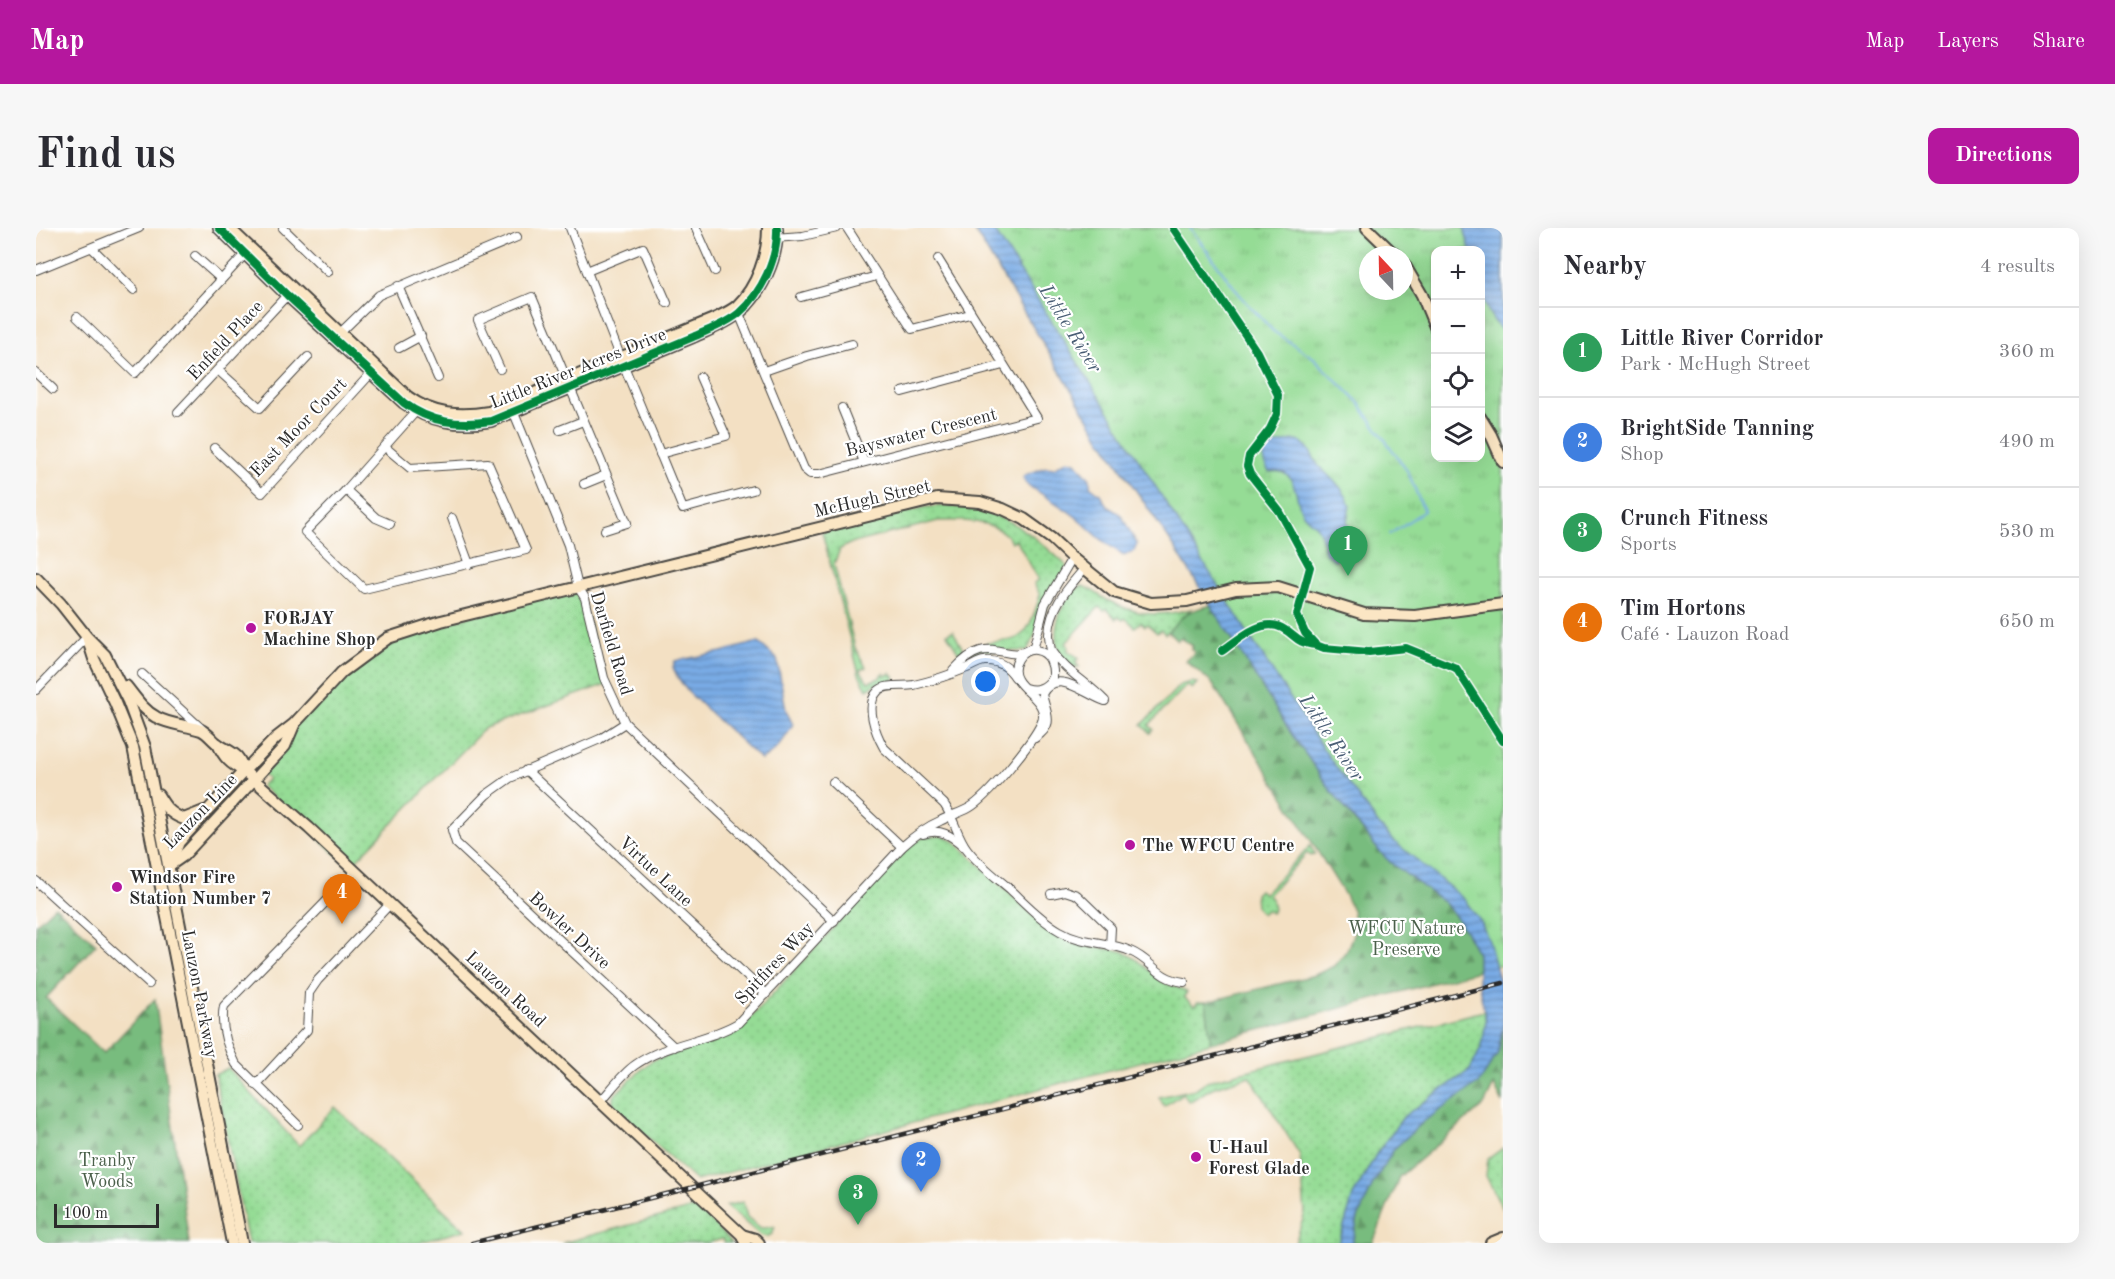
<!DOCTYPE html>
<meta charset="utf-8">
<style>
body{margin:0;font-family:"Old Standard TT",serif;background:#f7f7f7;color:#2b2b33}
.controls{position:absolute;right:18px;top:18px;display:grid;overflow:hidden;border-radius:12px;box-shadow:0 6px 24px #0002}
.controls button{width:54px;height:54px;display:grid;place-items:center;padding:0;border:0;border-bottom:2px solid #e1e1e2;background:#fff;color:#2b2b33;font:30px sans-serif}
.compass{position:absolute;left:1323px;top:18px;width:54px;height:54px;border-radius:50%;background:#fff;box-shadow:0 6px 24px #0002;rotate:338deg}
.scale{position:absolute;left:18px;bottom:15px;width:105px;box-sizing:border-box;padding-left:6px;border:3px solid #2b2b2b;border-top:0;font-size:16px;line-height:21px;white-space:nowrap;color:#2b2b2b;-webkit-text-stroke:4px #fff;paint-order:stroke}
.you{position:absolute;left:950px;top:454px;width:21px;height:21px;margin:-15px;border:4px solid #fff;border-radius:50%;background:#1a73e8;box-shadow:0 0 0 9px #1a73e833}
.badge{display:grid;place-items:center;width:39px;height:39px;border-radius:50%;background:#b5179e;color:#fff;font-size:20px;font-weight:700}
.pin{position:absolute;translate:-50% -50px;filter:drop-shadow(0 2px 3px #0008)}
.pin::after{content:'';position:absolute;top:32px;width:21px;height:18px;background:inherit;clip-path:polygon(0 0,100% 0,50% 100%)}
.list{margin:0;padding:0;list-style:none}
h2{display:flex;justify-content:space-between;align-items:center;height:78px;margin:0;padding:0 24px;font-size:26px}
h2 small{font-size:20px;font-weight:400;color:#7c7c81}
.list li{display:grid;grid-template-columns:39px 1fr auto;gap:18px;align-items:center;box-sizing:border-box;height:90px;padding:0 24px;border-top:2px solid #e1e1e2}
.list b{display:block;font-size:22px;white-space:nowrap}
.list p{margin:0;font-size:20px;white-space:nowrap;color:#7c7c81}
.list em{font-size:20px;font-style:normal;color:#7c7c81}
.icon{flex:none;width:33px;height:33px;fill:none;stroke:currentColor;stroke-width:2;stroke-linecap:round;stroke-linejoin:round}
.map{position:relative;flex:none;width:1467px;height:1015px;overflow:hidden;border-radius:12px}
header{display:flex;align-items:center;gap:36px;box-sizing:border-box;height:84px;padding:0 30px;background:#b5179e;color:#fff}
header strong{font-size:28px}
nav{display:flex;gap:33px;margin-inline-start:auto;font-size:21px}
.intro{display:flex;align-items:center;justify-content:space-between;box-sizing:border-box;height:144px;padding:0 36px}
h1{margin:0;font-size:42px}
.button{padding:15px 27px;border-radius:12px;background:#b5179e;color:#fff;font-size:21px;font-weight:700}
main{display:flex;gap:36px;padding:0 36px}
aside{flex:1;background:#fff;border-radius:12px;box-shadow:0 6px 24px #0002}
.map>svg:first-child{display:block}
</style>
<header>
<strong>Map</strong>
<nav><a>Map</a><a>Layers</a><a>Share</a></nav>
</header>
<div class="intro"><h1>Find us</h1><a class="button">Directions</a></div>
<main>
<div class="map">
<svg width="1467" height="1015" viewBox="0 0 1467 1015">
<defs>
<pattern id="grass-dots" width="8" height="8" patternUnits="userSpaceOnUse" patternTransform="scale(1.5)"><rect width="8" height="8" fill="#95dc95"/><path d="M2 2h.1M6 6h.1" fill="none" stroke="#81bd81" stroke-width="1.8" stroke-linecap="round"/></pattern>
<pattern id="forest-firs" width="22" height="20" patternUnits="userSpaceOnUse" patternTransform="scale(1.5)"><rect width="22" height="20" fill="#78bc7e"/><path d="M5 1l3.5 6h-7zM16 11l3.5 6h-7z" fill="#639967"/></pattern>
<pattern id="park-tufts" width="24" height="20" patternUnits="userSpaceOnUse" patternTransform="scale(1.5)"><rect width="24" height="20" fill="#95dc95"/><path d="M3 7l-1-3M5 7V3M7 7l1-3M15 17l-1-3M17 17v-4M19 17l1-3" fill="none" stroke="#81bd81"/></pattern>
<pattern id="water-rules" width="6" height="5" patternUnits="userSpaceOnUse" patternTransform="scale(1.5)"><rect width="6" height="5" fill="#79abe5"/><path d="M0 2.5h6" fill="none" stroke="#638bba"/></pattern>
</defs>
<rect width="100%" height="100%" fill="#fff"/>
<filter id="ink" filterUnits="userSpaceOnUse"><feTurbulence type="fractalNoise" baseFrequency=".0167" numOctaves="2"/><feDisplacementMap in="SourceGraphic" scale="12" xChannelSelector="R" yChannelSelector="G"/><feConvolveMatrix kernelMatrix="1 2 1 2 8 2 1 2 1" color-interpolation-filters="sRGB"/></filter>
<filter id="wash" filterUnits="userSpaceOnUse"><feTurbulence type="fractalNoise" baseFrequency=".008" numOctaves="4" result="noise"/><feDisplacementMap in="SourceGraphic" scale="24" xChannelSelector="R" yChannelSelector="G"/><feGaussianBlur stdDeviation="1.35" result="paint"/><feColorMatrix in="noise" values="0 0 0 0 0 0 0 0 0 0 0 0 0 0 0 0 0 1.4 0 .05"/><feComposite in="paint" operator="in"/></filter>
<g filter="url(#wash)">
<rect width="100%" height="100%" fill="#f3e0c3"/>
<g fill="url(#grass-dots)" stroke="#608460" stroke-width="1.5">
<path d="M 907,278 C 966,281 989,299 1031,338 L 991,423 L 944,423 L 928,433 L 911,406 L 917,403 L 928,423 C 974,401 986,433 1004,367 L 998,355 L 1003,352 L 980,312 L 975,314 C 963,291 924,292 902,293 L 813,316 L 804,321 L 798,336 L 819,420 L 830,439 L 824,442 L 832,454 L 844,450 L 845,447 L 848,445 L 849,448 L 855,445 L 859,450 L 858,452 L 842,455 L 831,461 L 823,446 L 786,304 L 890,279 Z"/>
<path d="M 1046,358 C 1056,361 1062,367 1071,372 C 1101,388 1122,389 1155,381 L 1129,406 L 1125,402 L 1121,405 L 1111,396 L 1109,398 L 1105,394 L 1099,399 L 1089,390 L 1087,392 L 1082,389 L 1080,391 L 1071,381 L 1068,383 L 1063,379 L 1030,415 L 1033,419 L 1031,422 L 1043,430 L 1039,434 L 1043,439 L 1036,439 C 1031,433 1025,428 1022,420 C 1015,401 1027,366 1046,358 Z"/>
<path d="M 542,359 L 571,456 L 449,500 L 314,639 L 225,558 L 232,551 L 225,544 L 258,496 L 306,444 L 352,410 Z"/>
<path d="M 1155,454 L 1161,455 L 1156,461 L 1151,457 L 1113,497 L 1117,501 L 1114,505 L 1106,497 L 1144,457 Z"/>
<path d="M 908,608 L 918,613 L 1012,701 L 1037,715 L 1086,723 L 1100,731 L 1126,753 L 1151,764 L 1148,769 L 1158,778 L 1162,774 L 1170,774 L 1175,815 L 660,953 L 577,877 L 577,868 L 615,833 L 693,807 L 718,786 L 873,618 L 888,609 Z"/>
<path d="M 1274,618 L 1279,626 L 1275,628 L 1271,625 L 1232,667 L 1236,672 L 1238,681 L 1235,685 L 1230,682 L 1226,686 L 1220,679 L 1219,666 L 1223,662 L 1228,666 Z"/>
<path d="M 1448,783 L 1450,793 L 1446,818 L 1434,842 L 1368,888 L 1341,925 L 1317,968 L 1303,1015 L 1259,1015 L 1269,985 L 1264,927 L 1214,848 L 1176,860 L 1153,874 L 1147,865 L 1128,878 L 1123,869 L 1159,861 L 1171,853 Z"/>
<path d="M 192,840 L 263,918 L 299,879 L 429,1002 L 382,1015 L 212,1015 L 179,847 Z"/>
<path d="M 1467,920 L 1467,981 L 1450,948 L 1452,931 Z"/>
<path d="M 707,974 L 711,989 L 725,1000 L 739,999 L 736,1006 L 731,1009 L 724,1007 L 690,978 Z"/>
<path d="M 661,979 L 696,1015 L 688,1015 L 686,1011 L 672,1015 L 526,1015 Z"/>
</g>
<g fill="url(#forest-firs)" stroke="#527454" stroke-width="1.5">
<path d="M 1176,377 L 1255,505 L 1322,598 L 1410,676 L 1424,694 L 1442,726 L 1442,743 L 1175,815 L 1170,774 L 1279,747 L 1298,738 L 1311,722 L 1318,704 L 1317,684 L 1309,667 L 1180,461 L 1175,454 L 1150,433 L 1159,424 L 1155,421 L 1157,418 L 1144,410 L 1141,413 L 1132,404 C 1147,386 1152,382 1176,377 Z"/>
<path d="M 19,678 L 60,716 L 10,770 L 68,825 L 119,771 L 153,1015 L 0,1015 L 0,696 Z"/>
<path d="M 1467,796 L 1467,875 L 1458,857 L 1448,877 L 1363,949 L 1337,1015 L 1316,1015 L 1322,990 L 1338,954 L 1358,921 L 1462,825 Z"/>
</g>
<path fill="url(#park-tufts)" stroke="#608460" stroke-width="1.5" fill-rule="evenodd" d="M 937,0 L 1467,0 L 1467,737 L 1442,743 L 1442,726 L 1424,694 L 1410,676 L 1355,635 L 1344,624 L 1294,561 L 1255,505 L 1139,320 L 1064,209 ZM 1400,22 L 1444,22 L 1444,230 L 1400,230 ZM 1332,27 L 1368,27 L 1368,63 L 1332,63 Z"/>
<g fill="url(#water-rules)" stroke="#526b88" stroke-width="1.5">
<path d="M 937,0 L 957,0 L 1215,410 L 1292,528 L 1343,597 L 1359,614 L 1428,671 L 1445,694 L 1453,713 L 1467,766 L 1467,796 L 1462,825 L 1443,855 L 1387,894 L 1358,921 L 1338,954 L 1322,990 L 1316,1015 L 1303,1015 L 1317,968 L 1341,925 L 1368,888 L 1434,842 L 1446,818 L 1450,793 L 1442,753 L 1442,726 L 1424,694 L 1410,676 L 1355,635 L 1344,624 L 1294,561 L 1255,505 L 1139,320 L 1064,209 Z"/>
<path d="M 1428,0 L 1467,0 L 1467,104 C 1444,81 1444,54 1444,22 L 1434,22 Z"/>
<path d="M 1256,212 L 1265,214 L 1272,220 L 1282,237 L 1304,259 L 1310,268 L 1314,277 L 1311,294 L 1321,319 C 1315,327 1307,329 1298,332 L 1290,326 C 1286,318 1287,306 1281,299 C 1276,293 1268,290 1265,282 C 1258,264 1260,239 1233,244 C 1229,237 1226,232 1227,224 L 1233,219 Z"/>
<path d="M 1032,232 L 1040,234 L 1054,251 L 1054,258 L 1064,266 L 1071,278 L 1085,287 L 1101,316 L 1098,323 L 1088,327 C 1072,318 1061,308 1047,295 C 1037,285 1024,278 1012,270 C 1003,263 992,261 987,250 L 989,247 L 1010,239 L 1018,240 Z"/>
<path d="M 722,414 L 741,431 L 750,482 L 757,497 C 749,511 740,524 725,532 L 652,464 L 640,447 L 637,439 L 639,433 L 685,424 Z"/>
</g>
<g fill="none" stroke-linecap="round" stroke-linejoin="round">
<path stroke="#79abe5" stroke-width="2" d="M 1154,0 L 1204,67 L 1237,103 L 1278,130 L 1322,174 L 1372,244 L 1388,283 L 1354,306"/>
</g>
</g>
<g filter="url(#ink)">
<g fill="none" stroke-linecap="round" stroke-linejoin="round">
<defs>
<g id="street">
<path d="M 247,0 L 292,44"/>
<path d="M 534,0 L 588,138 L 647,281 L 717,262"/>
<path d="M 660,0 L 679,43"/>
<path d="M 811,0 L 876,101 L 934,86"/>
<path d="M 737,10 L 767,8 L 801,0"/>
<path d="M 56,20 L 98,62"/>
<path d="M 159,28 L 185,51"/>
<path d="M 0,42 L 103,0"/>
<path d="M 551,43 L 607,20 L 631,75"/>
<path d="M 362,58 L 402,150"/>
<path d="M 765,69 L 841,48"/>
<path d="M 702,83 L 768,241 L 774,246 L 783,246 L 1001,190 L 902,31"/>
<path d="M 41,89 L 99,145 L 211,24"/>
<path d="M 301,108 L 343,67 L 481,9"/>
<path d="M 363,120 L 385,108"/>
<path d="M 464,141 L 442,92 L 496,69 L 591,295 L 569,302"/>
<path d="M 182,142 L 224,180 L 272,129"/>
<path d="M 728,143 L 771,128 L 816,116"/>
<path d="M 0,145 L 17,161"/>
<path d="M 866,164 L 967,137"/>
<path d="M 476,180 L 532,317 L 542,359 L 549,370 L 568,450 L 589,495 L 798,693"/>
<path d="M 806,180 L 828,234"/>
<path d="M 142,184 L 254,64"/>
<path d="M 524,202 L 547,193"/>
<path d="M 349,219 L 374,240 L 452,235 L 490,322 L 328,361 L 269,304 L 310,262 L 382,181"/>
<path d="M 178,220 L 226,265 L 339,141"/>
<path d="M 624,226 L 690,208 L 664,149"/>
<path d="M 548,256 L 570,247"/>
<path d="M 310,262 L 340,290 L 354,296"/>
<path d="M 416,290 L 433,336"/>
<path d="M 1016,423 C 1030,444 1051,454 1068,472"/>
<path d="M 1016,434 C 1016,424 1013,415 1013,406 C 1014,379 1032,360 1048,341"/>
<path d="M 917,443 C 924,435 933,426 944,423 C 966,417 976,435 998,418 L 1009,376 L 1036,330"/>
<path d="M 106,446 L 167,502"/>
<path d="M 979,449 C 972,438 961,432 948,433 C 941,434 937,438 931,440 C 914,447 895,453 878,457 C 867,459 850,455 842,463 C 828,477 840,506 848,520 L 908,576 C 918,590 921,608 931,621 C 943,637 960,649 975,662 C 990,676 1006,693 1024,703 C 1046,716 1071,713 1094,723 C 1118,733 1119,750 1148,754"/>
<path d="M 0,462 L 51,409"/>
<path d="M 589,495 L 564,511 L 474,550 L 450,567 L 416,602 L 420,615 L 638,819"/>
<path d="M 999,510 C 1020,496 1010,486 1006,466 C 1021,439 1048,466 1069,473"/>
<path d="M 490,542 L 730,766"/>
<path d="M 797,554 L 866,619"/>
<path d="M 887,606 C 904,600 915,607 927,618"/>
<path d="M 0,653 L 113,756"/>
<path d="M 1015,666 L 1029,663 L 1041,667 L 1075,700 L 1074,718"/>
<path d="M 220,857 L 271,802 L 273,765 L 282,752 L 354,676"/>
<path d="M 564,874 C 575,862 586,846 599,837 C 630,815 670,814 702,795 L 866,619 C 877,609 890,599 904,593 C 913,588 924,585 933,580 C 951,570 996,515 1005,496 C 1015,475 988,465 981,451 C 974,438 985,420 1000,422 C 1014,424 1018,438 1017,450 C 1009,460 1001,464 989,460"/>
<path d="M 262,897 L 200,836 C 191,819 184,798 188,778 L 319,644"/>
</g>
<g id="secondary">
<path d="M 183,0 L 251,67 L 368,175 C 395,195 423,198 455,193 L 657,109 C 672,102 690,96 703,85 C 726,65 742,30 741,0"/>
<path d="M 193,0 L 372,169 C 397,187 423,189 453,184 L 680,90 C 686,87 695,83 701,78 C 721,59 732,27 732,0"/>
<path d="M 1331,0 L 1359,27"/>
<path d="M 1368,36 L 1386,67 L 1400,101"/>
<path d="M 1444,189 L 1455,207 L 1467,234"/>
<path d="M 0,350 L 25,376 L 51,409 L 69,427 L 92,473 L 109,519 L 206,1015"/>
<path d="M 52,412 L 58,431 L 79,475 L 97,519 L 196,1015"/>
<path d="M 90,458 C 99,469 107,482 120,489 C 134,497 150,497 165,502 C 172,505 177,513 183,517 C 198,526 202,525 208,543"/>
<path d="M 182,516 C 188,530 195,536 208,543 L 273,600 L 706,1007 L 709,1015"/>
<path d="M 122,567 C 129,579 134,586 148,591 L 168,583"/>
<path d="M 134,637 L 143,614 L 208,543 L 240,510 L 258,496 L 306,444 L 352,410 L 405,393 L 901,271 L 944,274 L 967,281 L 988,291 L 1016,311 L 1036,330 L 1078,364 L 1115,375 L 1151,373 L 1200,361 L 1242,359 L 1328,386 L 1379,388 L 1467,376"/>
<path d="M 134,637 L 147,628 L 249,518 L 258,497"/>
<path d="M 706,1007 L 719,1011 L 723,1015"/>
<path d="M 1455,1015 L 1467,1010"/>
</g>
</defs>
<use href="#street" stroke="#494642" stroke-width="10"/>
<use href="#secondary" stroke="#494642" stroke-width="14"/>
<use href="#street" stroke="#fff" stroke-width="8"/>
<use href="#secondary" stroke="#fbe6c4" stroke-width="10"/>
<defs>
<path id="rail" d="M 436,1015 L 1467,755"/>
</defs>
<use href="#rail" stroke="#2b2b2b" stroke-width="4.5"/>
<use href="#rail" stroke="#fff" stroke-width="2" stroke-dasharray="7" stroke-linecap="butt"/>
<defs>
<g id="cycleway">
<path d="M 183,0 L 251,67 L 368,175 C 395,195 423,198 455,193 L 657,109 C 672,102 690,96 703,85 C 726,65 742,30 741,0"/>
<path d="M 1137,0 L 1221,124 L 1242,167 L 1241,186 L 1234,201 L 1213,228 L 1211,238 L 1214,246 L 1244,284 L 1274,339 L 1261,387 L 1269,405 L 1280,417 L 1288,420 L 1333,424 L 1370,420 L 1420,440 L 1467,513"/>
<path d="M 1186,423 C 1202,412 1225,389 1246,400 C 1261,408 1259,415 1280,417"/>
</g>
</defs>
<use href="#cycleway" stroke="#fff" stroke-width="11"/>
<use href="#cycleway" stroke="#00873e" stroke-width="8"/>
</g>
</g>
<g fill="#b5179e" stroke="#fff" stroke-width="2">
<circle cx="215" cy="400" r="6"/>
<circle cx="1094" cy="617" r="6"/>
<circle cx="81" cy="659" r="6"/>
<circle cx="1160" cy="929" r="6"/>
</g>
<g text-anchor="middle" stroke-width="4.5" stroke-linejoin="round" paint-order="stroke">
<g font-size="18" fill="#2b2b2b" stroke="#fff">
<text transform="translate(189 112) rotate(-47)" y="6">Enfield Place</text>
<text transform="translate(542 140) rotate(-22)" y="6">Little River Acres Drive</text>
<text transform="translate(262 199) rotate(-46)" y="6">East Moor Court</text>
<text transform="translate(885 204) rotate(-14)" y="6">Bayswater Crescent</text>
<text transform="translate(836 270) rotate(-13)" y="6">McHugh Street</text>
<text transform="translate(576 415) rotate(73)" y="6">Darfield Road</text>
<text transform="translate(164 583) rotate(-46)" y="6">Lauzon Line</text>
<text transform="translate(620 643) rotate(43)" y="6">Virtue Lane</text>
<text transform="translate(534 702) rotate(43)" y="6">Bowler Drive</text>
<text transform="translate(738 735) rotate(-47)" y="6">Spitfires Way</text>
<text transform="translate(470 761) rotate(43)" y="6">Lauzon Road</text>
<text transform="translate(164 766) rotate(79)" y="6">Lauzon Parkway</text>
</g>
<g font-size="18" font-weight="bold" fill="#2b2b2b" stroke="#fff" text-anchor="start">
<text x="227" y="396">FORJAY<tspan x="227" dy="21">Machine Shop</tspan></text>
<text x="1106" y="623">The WFCU Centre</text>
<text x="93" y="655">Windsor Fire<tspan x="93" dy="21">Station Number 7</tspan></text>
<text x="1172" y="925">U-Haul<tspan x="1172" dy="21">Forest Glade</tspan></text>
</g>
<g font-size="18" fill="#4b604b" stroke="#fff">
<text x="1370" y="706">WFCU Nature<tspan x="1370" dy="21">Preserve</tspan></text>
<text x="71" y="938">Tranby<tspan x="71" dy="21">Woods</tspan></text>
</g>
<g font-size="20" font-style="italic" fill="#4a5e75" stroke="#fff">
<text transform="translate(1035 100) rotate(58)" y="7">Little River</text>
<text transform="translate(1296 509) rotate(56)" y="7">Little River</text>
</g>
</g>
</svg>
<div class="controls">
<button>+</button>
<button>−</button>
<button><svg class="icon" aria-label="locate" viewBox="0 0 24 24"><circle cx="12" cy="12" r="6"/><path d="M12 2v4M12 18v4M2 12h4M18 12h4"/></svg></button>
<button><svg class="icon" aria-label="layers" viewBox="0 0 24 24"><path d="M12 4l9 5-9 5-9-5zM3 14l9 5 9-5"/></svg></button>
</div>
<svg class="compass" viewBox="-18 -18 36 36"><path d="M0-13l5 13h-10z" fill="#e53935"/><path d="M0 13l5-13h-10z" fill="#7c7c81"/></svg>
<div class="scale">100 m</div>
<div class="you"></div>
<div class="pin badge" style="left:1312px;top:348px;background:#2e9e5b">1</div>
<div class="pin badge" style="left:885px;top:964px;background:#3f7fe0">2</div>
<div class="pin badge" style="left:822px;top:997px;background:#2e9e5b">3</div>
<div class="pin badge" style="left:306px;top:696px;background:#e8710a">4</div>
</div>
<aside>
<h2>Nearby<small>4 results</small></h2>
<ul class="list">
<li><span class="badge" style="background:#2e9e5b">1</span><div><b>Little River Corridor</b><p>Park · McHugh Street</p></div><em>360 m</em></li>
<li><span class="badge" style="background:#3f7fe0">2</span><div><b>BrightSide Tanning</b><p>Shop</p></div><em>490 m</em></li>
<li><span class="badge" style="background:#2e9e5b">3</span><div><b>Crunch Fitness</b><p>Sports</p></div><em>530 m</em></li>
<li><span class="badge" style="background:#e8710a">4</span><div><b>Tim Hortons</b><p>Café · Lauzon Road</p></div><em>650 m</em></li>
</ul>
</aside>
</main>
